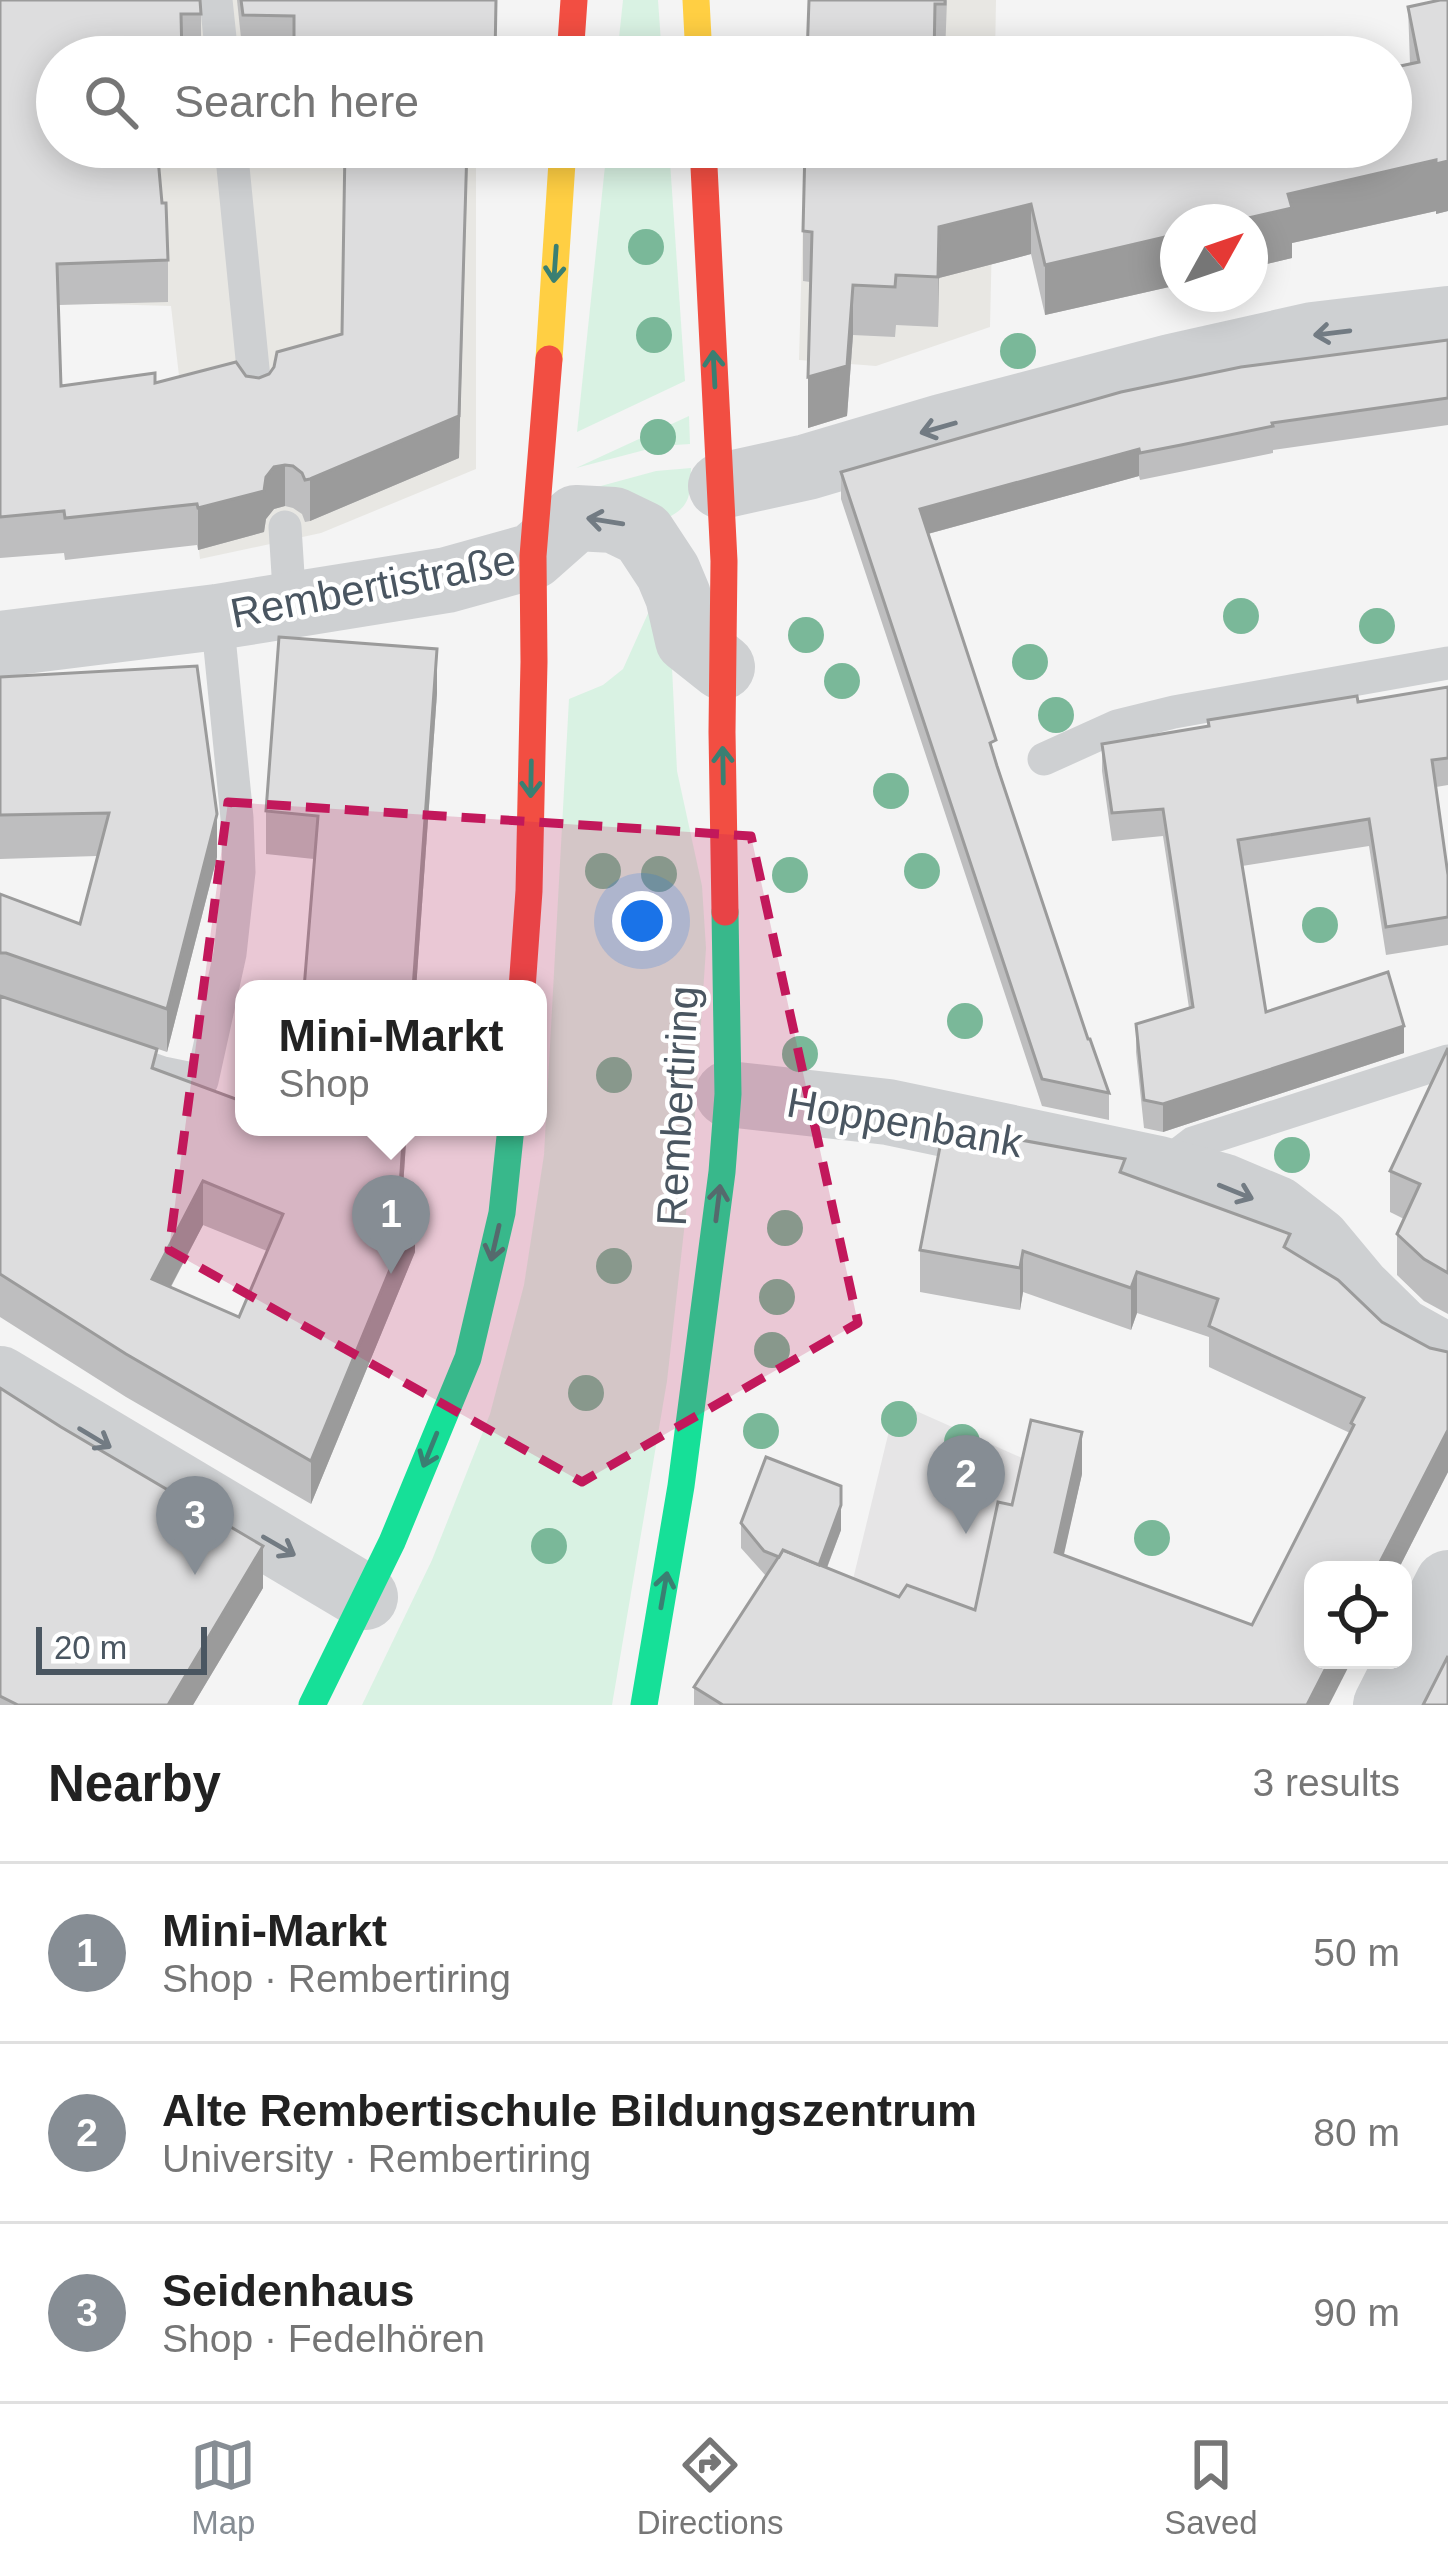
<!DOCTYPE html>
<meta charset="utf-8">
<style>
body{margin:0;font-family:Helvetica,sans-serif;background:#f6f6f6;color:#222}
.controls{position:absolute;right:36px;bottom:36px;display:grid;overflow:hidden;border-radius:24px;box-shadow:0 6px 30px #0003}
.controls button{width:108px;height:108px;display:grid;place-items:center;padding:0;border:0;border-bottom:3px solid #e0e0e0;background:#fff;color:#222;font:60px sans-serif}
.compass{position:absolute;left:1160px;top:204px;width:108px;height:108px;border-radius:50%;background:#fff;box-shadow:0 6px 30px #0003;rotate:50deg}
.scale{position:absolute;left:36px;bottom:30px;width:171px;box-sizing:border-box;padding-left:12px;border:6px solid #4a5661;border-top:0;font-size:33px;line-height:42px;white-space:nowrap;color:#4a5661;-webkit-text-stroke:9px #fff;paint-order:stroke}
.you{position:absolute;left:642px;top:921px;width:42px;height:42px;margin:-30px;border:9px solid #fff;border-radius:50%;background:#1a73e8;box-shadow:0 0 0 18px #1a73e833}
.badge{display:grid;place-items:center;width:78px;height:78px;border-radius:50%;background:#868d94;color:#fff;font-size:39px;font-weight:700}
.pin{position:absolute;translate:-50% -99px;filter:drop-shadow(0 3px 6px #0008)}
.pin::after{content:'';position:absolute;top:63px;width:42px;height:36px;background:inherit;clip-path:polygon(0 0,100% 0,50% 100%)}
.popup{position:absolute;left:235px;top:980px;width:312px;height:156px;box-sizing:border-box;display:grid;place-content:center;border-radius:24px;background:#fff;filter:drop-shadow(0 3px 9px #0005);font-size:39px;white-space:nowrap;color:#767676}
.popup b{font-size:45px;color:#222}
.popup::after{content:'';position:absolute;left:50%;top:100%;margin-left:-24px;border:24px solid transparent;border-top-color:#fff}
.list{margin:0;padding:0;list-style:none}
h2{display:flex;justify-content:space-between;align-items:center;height:156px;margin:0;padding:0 48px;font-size:51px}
h2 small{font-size:39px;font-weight:400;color:#767676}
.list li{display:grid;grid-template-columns:78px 1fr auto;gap:36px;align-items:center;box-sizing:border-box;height:180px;padding:0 48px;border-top:3px solid #e0e0e0}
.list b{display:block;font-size:45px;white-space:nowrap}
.list p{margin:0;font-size:39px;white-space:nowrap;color:#767676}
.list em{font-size:39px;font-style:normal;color:#767676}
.icon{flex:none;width:66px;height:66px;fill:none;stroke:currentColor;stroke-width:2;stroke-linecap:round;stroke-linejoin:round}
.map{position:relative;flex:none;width:1448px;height:1705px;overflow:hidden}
.search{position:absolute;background:#fff;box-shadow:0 6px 30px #0003;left:36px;right:36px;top:36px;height:132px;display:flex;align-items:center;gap:30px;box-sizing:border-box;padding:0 42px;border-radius:66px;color:#767676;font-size:45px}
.sheet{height:696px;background:#fff}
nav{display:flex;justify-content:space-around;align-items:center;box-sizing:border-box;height:168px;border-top:3px solid #e0e0e0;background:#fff;font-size:33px;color:#767676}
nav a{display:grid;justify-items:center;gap:6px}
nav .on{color:#868d94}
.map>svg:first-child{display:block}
</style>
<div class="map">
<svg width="1448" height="1705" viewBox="0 0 1448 1705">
<rect width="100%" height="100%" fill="#f4f4f4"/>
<g fill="#e8e7e3">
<path d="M 0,0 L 476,0 L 476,57 L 57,57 L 57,147 L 476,147 L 476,469 L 321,533 L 200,559 L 171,306 L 0,301 Z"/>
<path d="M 810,0 L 996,0 L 995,57 L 808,57 Z"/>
<path d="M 805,147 L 994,147 L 990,327 L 876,366 L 799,360 Z"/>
</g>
<path fill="#e6e5e6" d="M 896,1402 L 1031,1462 L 1082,1474 L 1055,1594 L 1237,1661 L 847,1604 Z"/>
<g fill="#d9f2e3">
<path d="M 623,0 L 658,0 L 662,57 L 617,57 Z"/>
<path d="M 607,147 L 669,147 L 685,381 L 577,432 Z"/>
<path d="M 689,416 L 690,444 L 660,446 L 576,468 Z"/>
<path d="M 691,468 C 690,498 691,507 663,520 L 575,493 L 656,471 Z"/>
<path d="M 659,589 L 670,626 L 677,771 L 702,886 L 706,948 L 692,1160 L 667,1381 L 612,1705 L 362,1705 L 432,1560 L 490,1414 L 524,1285 L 544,1155 L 569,699 L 603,685 L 623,669 Z"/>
</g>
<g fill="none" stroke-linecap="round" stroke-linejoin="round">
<g stroke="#ced0d2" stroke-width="33">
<path d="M 216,0 L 222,57"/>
<path d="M 231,147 L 256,399"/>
<path d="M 285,527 L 290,606"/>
<path d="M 1044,759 L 1117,726 L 1174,712 L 1448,663"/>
<path d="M 126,1060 L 163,1073 L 202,1081 L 230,954 L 239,872 L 237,818 L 217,617"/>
<path d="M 1159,1169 L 1193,1143 L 1448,1061"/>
</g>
<g stroke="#ced0d2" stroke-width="66">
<path d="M 721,486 L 807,467 L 942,427 L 1171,367 L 1313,335 L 1448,319"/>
<path d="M 0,644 L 217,617 L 447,580 L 533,556 L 576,518 L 614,520 L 643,534 L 668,572 L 678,596 L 688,640 L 722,667"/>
<path d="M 728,1094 L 888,1112 L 1159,1169 L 1222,1186 L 1277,1209 L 1317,1240 L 1357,1288 L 1401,1331 L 1448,1357"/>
<path d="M 0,1379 L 365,1597"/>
<path d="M 1386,1705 L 1448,1583"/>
</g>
<g stroke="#16e098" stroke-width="27">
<path d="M 312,1705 L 392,1542 L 468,1358 L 502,1213 L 511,1127"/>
<path d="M 644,1705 L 681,1486 L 722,1172 L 728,1094 L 725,912"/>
</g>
<g stroke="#ffcf43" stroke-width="27">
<path d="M 696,0 L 699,57"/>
<path d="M 549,359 L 563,147"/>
</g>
<g stroke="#f24e42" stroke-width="27">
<path d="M 570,57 L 574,0"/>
<path d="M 703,147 L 724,561 L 722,732 L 725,912"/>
<path d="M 522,989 L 529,891 L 534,662 L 533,556 L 549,359"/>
</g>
</g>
<g fill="#7ab899">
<circle cx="646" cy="247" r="18"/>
<circle cx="654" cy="335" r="18"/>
<circle cx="1018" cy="351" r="18"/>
<circle cx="658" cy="437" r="18"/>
<circle cx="1241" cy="616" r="18"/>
<circle cx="1377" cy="626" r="18"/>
<circle cx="806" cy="635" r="18"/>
<circle cx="1030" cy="662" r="18"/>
<circle cx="842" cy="681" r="18"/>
<circle cx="1056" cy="715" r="18"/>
<circle cx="891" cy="791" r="18"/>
<circle cx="603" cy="871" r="18"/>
<circle cx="922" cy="871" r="18"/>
<circle cx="659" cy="874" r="18"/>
<circle cx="790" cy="875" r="18"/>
<circle cx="1320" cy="925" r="18"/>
<circle cx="965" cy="1021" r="18"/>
<circle cx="800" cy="1054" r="18"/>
<circle cx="614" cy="1075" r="18"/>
<circle cx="1292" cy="1155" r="18"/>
<circle cx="785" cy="1228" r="18"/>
<circle cx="614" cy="1266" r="18"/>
<circle cx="777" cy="1297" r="18"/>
<circle cx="772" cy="1350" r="18"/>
<circle cx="586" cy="1393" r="18"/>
<circle cx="899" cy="1419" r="18"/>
<circle cx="761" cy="1431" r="18"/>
<circle cx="962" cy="1442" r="18"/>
<circle cx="1152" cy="1538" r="18"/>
<circle cx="549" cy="1546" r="18"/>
</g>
<g fill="#bebebf" fill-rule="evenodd">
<path d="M 0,0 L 201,14 L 201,56 L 57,57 L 168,260 L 168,302 L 59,305 L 61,386 L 155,383 L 246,376 L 259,378 L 342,334 L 345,147 L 468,147 L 459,458 L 310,521 L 305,522 L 302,514 L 293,508 L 285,506 L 274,509 L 266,519 L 264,532 L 198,550 L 197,545 L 65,560 L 64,553 L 0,558 Z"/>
<path d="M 237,0 L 496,0 L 496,57 L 243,57 Z"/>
<path d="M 947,0 L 945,55 L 935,55 L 935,57 L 807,57 Z"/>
<path d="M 1448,0 L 1448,211 L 1436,214 L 1436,211 L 1292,243 L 1292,258 L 1250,268 L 1250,222 L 1178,222 L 1178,285 L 1045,315 L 1031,254 L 939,278 L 938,327 L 896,325 L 895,337 L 853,335 L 847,416 L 808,428 L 810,282 L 803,281 L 803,231 L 1391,147 L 1410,64 L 1408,7 Z"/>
<path d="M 1448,340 L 1448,425 L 1273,450 L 1273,453 L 1140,480 L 1139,476 L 928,534 L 996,760 L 1088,1039 L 1109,1093 L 1109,1120 L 1042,1106 L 841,499 L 841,472 Z"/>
<path d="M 0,677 L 217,857 L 167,1052 L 4,997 L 157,1070 L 244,1102 L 407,1127 L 402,1203 L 415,1252 L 311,1504 L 126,1397 L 0,1317 L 0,894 L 80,924 L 97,856 L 0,859 ZM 203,1225 L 267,1251 L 239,1317 L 171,1287 Z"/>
<path d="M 1448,687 L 1448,785 L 1436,787 L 1448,875 L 1448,945 L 1386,955 L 1369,846 L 1242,866 L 1266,1012 L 1404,1053 L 1163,1132 L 1144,1128 L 1136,1052 L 1136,1024 L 1189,1008 L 1163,836 L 1112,841 L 1102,771 L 1102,744 Z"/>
<path d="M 437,693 L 416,989 L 304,989 L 314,859 L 266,854 L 266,811 Z"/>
<path d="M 1448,1048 L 1448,1314 L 1424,1301 L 1397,1275 L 1397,1234 L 1404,1219 L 1390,1212 L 1390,1171 Z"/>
<path d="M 1125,1173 L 1290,1251 L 1382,1322 L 1430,1348 L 1448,1352 L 1448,1472 L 1398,1570 L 1313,1570 L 1329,1705 L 694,1705 L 694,1687 L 766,1576 L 741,1548 L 741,1523 L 841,1530 L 827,1568 L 899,1597 L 975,1610 L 1012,1505 L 1082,1474 L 1063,1555 L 1252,1625 L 1350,1433 L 1209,1367 L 1209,1337 L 1137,1313 L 1131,1330 L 1023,1292 L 1020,1310 L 920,1292 L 920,1250 Z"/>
<path d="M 0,1388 L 263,1588 L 193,1705 L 0,1705 Z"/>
</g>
<g fill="#9b9b9b">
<path d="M 467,147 L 459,458 L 310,521 L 310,479 Z"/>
<path d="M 1436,160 L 1436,211 L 1292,243 L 1292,258 L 1250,268 L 1250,222 L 1231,222 L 1288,194 Z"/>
<path d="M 1448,161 L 1448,211 L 1436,214 L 1436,164 Z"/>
<path d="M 1031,204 L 1031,254 L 939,278 L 938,327 L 939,227 Z"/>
<path d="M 1178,234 L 1178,285 L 1045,315 L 1045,265 Z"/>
<path d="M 853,285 L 853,335 L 847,416 L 808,428 L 808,377 Z"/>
<path d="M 1139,449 L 1139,476 L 920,536 L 920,509 Z"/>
<path d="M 285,465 L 285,506 L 274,509 L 266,519 L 264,532 L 198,550 L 198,508 L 274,467 Z"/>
<path d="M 437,649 L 437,693 L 416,989 L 413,989 Z"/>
<path d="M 217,814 L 217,857 L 167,1052 L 167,1009 Z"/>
<path d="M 1404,1026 L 1404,1053 L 1163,1132 L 1163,1104 Z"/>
<path d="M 404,1127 L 407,1127 L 399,1246 L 399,1202 Z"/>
<path d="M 203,1181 L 203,1225 L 152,1322 L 152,1279 Z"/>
<path d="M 415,1209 L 415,1252 L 311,1504 L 311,1461 Z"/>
<path d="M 1023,1251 L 1023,1292 L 1020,1310 L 1020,1268 Z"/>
<path d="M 1137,1272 L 1137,1313 L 1131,1330 L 1131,1288 Z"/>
<path d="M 1448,1430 L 1448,1472 L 1398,1570 L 1376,1570 Z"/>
<path d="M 1082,1432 L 1082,1474 L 1055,1594 L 1055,1552 Z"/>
<path d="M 841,1505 L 841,1530 L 816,1596 L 816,1571 Z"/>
<path d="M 263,1546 L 263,1588 L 193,1705 L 168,1705 Z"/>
<path d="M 1330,1660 L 1352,1660 L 1329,1705 L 1307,1705 Z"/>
</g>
<g fill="#ddddde" stroke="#9b9b9b" stroke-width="3" fill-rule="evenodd">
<path d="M 0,0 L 200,0 L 201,14 L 181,14 L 182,57 L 57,57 L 57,147 L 157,147 L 162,203 L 166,203 L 168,260 L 57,264 L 61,386 L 155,373 L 155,383 L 236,362 L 246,376 L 259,378 L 269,374 L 274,367 L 277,352 L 342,334 L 345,147 L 467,147 L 459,416 L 310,479 L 305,480 L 302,473 L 293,466 L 285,465 L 274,467 L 266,477 L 264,491 L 198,508 L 197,504 L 65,518 L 64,511 L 0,517 Z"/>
<path d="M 241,0 L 496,0 L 495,57 L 294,57 L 294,16 L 243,15 Z"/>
<path d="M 809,0 L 945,0 L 945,4 L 935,4 L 934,57 L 807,57 Z"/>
<path d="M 1440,0 L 1448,0 L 1448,161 L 1436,164 L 1436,160 L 1288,194 L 1292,208 L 1231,222 L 1178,222 L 1178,234 L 1045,265 L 1031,204 L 939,227 L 938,277 L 896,275 L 895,287 L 853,285 L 847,366 L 808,377 L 812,232 L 803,231 L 805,147 L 1391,147 L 1391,68 L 1419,62 L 1408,7 Z"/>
<path d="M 1252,41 L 1256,57 L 1181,57 Z"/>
<path d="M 1448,340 L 1448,398 L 1272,423 L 1273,426 L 1181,445 L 1140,453 L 1139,449 L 920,509 L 996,740 L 990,743 L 997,766 L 1088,1039 L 1090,1039 L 1109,1093 L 1042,1079 L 841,472 L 1121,392 L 1241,367 Z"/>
<path d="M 279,637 L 437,649 L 413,989 L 304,989 L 318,816 L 266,811 Z"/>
<path d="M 197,666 L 217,814 L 167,1009 L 6,953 L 0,953 L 0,894 L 80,924 L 109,813 L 0,815 L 0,677 Z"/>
<path d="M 1448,687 L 1448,758 L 1432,760 L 1448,875 L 1448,917 L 1386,927 L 1369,819 L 1238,840 L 1266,1012 L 1388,972 L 1404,1026 L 1163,1104 L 1144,1100 L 1136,1024 L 1193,1007 L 1163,809 L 1112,813 L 1102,744 L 1209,726 L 1208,720 L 1357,696 L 1358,702 Z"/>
<path d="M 0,996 L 157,1049 L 152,1068 L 244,1102 L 244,1127 L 404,1127 L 399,1202 L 415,1209 L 311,1461 L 126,1354 L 0,1274 ZM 203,1181 L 283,1214 L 239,1317 L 152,1279 Z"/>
<path d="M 1448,1048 L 1448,1273 L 1424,1259 L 1397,1234 L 1420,1184 L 1390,1171 Z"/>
<path d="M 944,1126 L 1125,1159 L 1120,1172 L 1290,1234 L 1284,1247 L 1338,1280 L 1382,1322 L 1430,1348 L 1448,1352 L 1448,1430 L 1376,1570 L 1313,1570 L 1313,1660 L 1330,1660 L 1307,1705 L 723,1705 L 694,1687 L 783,1550 L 899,1597 L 907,1585 L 975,1610 L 998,1502 L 1012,1505 L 1031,1420 L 1082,1432 L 1055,1552 L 1252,1625 L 1354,1425 L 1351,1423 L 1364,1398 L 1209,1326 L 1218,1299 L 1137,1272 L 1131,1288 L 1023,1251 L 1020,1268 L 920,1250 Z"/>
<path d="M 0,1388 L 61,1427 L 263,1546 L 168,1705 L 18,1705 L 0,1696 Z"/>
<path d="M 766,1457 L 841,1486 L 841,1505 L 819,1565 L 783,1550 L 779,1557 L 764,1551 L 741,1523 Z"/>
<path d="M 1448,1656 L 1448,1705 L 1423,1705 Z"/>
</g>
<defs><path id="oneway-shaft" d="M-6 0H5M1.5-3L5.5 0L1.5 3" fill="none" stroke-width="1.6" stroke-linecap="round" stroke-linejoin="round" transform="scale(3)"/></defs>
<g stroke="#3a7f72">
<use href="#oneway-shaft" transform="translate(555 264) rotate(94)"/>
<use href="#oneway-shaft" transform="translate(714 369) rotate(-93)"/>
<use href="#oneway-shaft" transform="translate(723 765) rotate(-91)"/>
<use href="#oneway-shaft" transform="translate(531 779) rotate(91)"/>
<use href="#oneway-shaft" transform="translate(718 1203) rotate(-83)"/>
<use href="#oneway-shaft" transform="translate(495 1243) rotate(103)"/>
<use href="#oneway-shaft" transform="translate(430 1450) rotate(112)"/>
<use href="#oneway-shaft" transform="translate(664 1590) rotate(-80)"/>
</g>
<g stroke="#727b83">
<use href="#oneway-shaft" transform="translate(1332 333) rotate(173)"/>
<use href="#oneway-shaft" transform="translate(938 428) rotate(164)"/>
<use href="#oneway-shaft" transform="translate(605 521) rotate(-171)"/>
<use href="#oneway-shaft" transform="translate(1236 1192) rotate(22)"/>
<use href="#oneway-shaft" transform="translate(95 1438) rotate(31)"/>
<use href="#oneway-shaft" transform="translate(279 1546) rotate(30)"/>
</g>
<path fill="#c2185b" fill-opacity="0.2" stroke="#c2185b" stroke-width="9" stroke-dasharray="24 15" stroke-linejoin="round" d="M 228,802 L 751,836 L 858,1323 L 582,1482 L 169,1250 Z"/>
<g text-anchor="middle" stroke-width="9" stroke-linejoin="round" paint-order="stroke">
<g font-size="42" fill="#4a5661" stroke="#fff">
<text transform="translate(373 586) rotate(-11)" y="15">Rembertistraße</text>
<text transform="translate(677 1106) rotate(-87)" y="15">Rembertiring</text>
<text transform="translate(905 1122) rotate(10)" y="15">Hoppenbank</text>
</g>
</g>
</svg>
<div class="controls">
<button><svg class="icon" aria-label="locate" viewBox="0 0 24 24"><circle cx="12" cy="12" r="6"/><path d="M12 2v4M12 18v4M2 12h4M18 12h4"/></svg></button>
</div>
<svg class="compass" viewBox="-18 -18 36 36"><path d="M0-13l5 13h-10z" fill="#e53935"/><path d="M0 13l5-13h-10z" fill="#767676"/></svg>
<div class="scale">20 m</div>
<div class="you"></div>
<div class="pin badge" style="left:391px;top:1274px">1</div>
<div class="popup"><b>Mini-Markt</b>Shop</div>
<div class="pin badge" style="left:966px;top:1534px">2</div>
<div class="pin badge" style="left:195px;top:1575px">3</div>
<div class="search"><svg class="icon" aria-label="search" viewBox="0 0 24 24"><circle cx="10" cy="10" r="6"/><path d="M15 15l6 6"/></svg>Search here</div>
</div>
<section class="sheet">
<h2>Nearby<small>3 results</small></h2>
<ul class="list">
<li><span class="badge">1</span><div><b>Mini-Markt</b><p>Shop · Rembertiring</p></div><em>50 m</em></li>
<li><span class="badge">2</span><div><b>Alte Rembertischule Bildungszentrum</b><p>University · Rembertiring</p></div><em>80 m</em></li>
<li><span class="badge">3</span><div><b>Seidenhaus</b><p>Shop · Fedelhören</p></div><em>90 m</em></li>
</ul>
</section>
<nav>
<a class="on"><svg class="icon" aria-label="map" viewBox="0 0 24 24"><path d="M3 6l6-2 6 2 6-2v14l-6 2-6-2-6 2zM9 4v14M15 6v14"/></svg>Map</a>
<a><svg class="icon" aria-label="directions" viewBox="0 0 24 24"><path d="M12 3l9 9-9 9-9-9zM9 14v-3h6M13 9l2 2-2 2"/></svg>Directions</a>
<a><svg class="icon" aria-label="saved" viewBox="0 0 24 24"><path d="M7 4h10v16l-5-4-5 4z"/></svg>Saved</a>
</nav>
